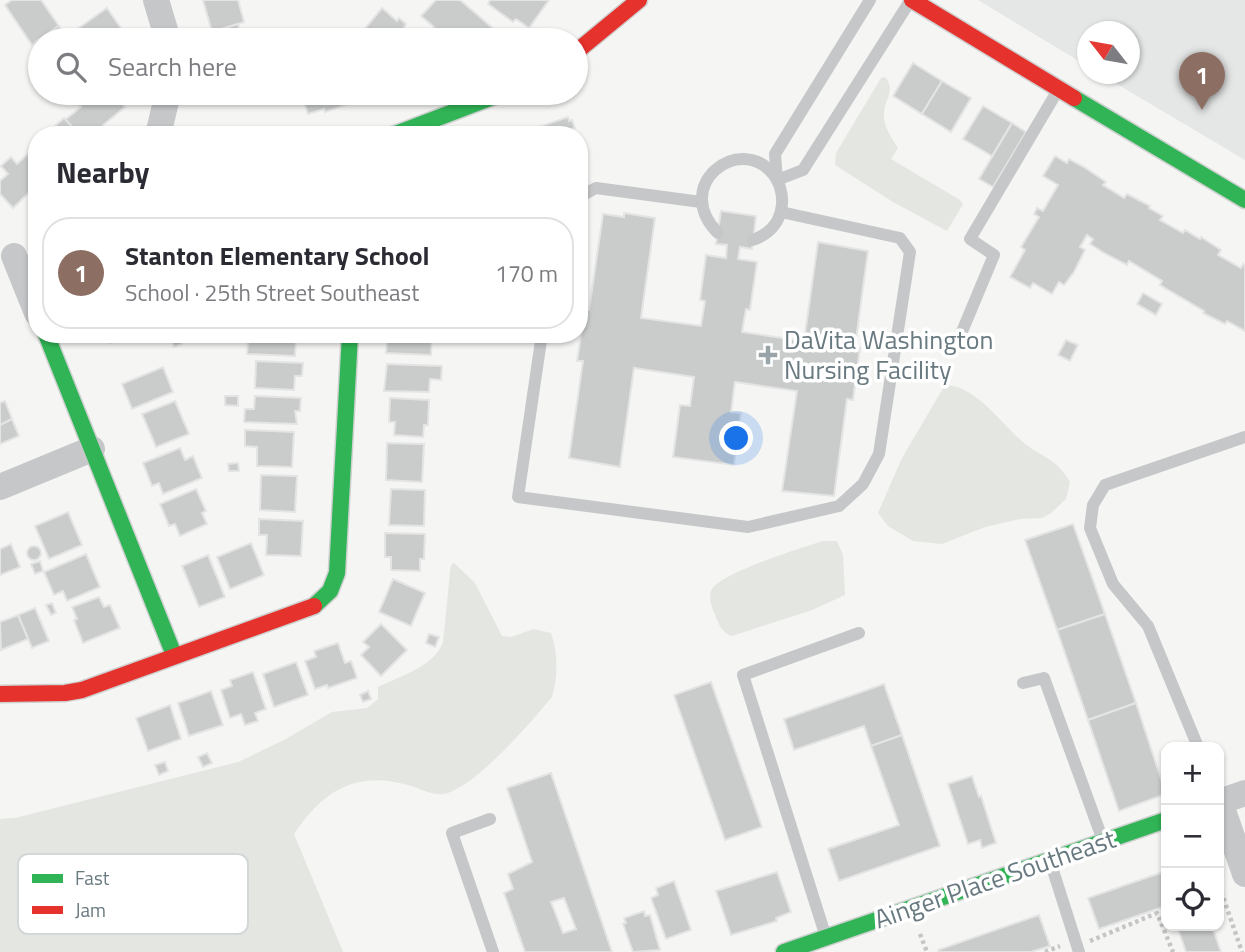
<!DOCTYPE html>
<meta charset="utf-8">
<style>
body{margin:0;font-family:"Titillium Web",sans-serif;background:#f7f7f7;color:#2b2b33}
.controls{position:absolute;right:21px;bottom:21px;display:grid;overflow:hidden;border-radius:14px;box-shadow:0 2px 5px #0004}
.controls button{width:63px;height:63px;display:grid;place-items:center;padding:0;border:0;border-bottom:2px solid #e1e1e2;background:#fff;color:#2b2b33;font:35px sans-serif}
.compass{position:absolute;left:1077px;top:21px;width:63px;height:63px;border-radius:50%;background:#fff;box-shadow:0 2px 5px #0004;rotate:301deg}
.you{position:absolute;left:737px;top:439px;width:24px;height:24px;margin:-18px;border:5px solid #fff;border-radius:50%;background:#1a73e8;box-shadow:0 0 0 10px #1a73e833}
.badge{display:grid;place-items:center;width:46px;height:46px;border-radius:50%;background:#0b8043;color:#fff;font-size:23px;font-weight:700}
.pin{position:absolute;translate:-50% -58px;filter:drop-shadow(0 2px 4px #0008)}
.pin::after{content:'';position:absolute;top:37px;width:24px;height:21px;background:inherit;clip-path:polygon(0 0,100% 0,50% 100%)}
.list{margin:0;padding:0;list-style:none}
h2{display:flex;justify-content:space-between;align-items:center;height:91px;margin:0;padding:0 28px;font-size:30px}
h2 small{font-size:23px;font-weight:400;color:#7c7c81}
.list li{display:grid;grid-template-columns:46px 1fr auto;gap:21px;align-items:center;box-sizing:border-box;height:112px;margin:0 14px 14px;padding:0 14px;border:2px solid #e1e1e2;border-radius:28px}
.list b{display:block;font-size:26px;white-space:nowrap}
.list p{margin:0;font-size:23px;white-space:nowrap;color:#7c7c81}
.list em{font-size:23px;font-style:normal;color:#7c7c81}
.icon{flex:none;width:38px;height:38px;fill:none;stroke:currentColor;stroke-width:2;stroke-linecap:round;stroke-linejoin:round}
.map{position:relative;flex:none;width:1245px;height:952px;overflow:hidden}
.search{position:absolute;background:#fff;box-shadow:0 2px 5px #0004;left:28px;top:28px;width:560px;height:77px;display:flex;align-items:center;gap:18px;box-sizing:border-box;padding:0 24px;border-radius:38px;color:#7c7c81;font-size:26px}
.panel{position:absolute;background:#fff;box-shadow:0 2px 5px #0004;left:28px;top:126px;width:560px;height:217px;border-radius:28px}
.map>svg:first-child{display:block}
</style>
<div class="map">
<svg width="1245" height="952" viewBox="0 0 1245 952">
<rect width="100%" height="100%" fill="#f5f5f4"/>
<path fill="#e5e6e6" d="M 978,0 L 1245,0 L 1245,160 L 1100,74 L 1130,74 L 1130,32 L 1088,32 L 1087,66 Z"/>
<g fill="#e4e6e1">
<path d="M 885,77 C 897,91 883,100 884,116 C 884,127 892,139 898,148 L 891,159 L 960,200 L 963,204 L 947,231 L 893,202 L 835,165 L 836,153 L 881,78 Z"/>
<path d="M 945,385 C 976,385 1003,426 1024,443 C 1044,459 1055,457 1070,482 L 1066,499 L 1051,513 L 1042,518 L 1020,519 L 985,527 L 942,544 L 913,541 L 888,526 L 878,513 L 902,458 Z"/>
<path d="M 823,541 L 837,541 L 843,555 L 845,595 L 812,610 L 732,636 C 720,632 718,621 713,610 C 711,604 708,596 712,589 C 723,572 801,548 823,541 Z"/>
<path d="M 454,563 L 475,583 L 502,636 L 511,637 L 534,629 L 551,633 C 558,652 558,677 552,697 C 531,722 476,787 444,794 C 434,796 418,788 408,785 C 355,770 323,791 294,834 L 343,952 L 0,952 L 0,819 L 15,818 L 238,762 L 284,740 L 332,712 L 367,708 L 378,699 L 378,687 C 400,676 434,667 443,642 L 450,573 L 451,565 Z"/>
</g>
<g fill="#cacccc" stroke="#e4e4e4" stroke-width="2" fill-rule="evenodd">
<path d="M 12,0 L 41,0 L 59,26 L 32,45 L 5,5 Z"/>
<path d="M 203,0 L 238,0 L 244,22 L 212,32 Z"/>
<path d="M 436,0 L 460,0 L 495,30 L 486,40 L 444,40 L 432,30 L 434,27 L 421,16 Z"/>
<path d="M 490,0 L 549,0 L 529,28 L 516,19 L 513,22 L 488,4 Z"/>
<path d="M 107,8 L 123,31 L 110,40 L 68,40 L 66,37 Z"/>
<path d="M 382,8 L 397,21 L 399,18 L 406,24 L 404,27 L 419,40 L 362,40 L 358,37 Z"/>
<path d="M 238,24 L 242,40 L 215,40 L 212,32 Z"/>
<path d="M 59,26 L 68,40 L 40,40 L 40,50 L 35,42 Z"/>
<path d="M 913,63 L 942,81 L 922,114 L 893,96 Z"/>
<path d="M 942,81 L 971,98 L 951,132 L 922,114 Z"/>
<path d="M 82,93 L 85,93 L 91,99 L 97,93 L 112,93 L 125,107 L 91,135 L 80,135 L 65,120 L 81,107 L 74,100 Z"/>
<path d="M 301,93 L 369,93 L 353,99 L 354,102 L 325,112 L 324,109 L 308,114 Z"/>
<path d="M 983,106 L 1012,123 L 992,156 L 963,139 Z"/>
<path d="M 568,117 L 569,121 L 572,120 L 575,128 L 572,129 L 574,135 L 535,135 L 533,129 Z"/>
<path d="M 64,118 L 80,135 L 45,135 Z"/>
<path d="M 1012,123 L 1026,132 L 993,187 L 979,179 Z"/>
<path d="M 37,143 L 37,158 L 29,149 Z"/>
<path d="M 31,151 L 37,158 L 37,185 L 13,208 L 0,194 L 0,181 L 8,174 L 1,166 L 11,157 L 17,164 Z"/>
<path d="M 1055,156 L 1067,163 L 1069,159 L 1084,167 L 1106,182 L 1103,185 L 1124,198 L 1127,194 L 1150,206 L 1149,208 L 1163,216 L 1160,220 L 1183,233 L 1185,230 L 1200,239 L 1201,237 L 1221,250 L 1218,255 L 1241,268 L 1243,264 L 1245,266 L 1245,331 L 1227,321 L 1225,324 L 1203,313 L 1204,311 L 1160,285 L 1162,281 L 1129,261 L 1127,265 L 1104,253 L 1090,244 L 1093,239 L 1087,235 L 1080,247 L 1085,250 L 1074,272 L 1064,285 L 1059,282 L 1052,294 L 1033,283 L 1030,288 L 1010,277 L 1025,250 L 1021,247 L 1039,217 L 1034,214 L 1037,208 L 1043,211 L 1058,185 L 1043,176 Z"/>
<path d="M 721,211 L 756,216 L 752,249 L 740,247 L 738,259 L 757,262 L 750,310 L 746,309 L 742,332 L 804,341 L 818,242 L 868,251 L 855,347 L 860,348 L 853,400 L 847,399 L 834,496 L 782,491 L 797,391 L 735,382 L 731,412 L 741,413 L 734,465 L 673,457 L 680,405 L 690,406 L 694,377 L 634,368 L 620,467 L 569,458 L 583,361 L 577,361 L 585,309 L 589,310 L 603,214 L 624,217 L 624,213 L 655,218 L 641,318 L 701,326 L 705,301 L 700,300 L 706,255 L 726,258 L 727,245 L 716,244 Z"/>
<path d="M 1143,293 L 1162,304 L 1156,315 L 1137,304 Z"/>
<path d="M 107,334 L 127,334 L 128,337 L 110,343 Z"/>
<path d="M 127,334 L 146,334 L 129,340 Z"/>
<path d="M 170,334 L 178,334 L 182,344 L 174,347 Z"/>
<path d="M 257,334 L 302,334 L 302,341 L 296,341 L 295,356 L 247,354 L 248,340 L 257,340 Z"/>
<path d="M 392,334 L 432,334 L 431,355 L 386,353 L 387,339 L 391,339 Z"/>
<path d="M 1066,340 L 1078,345 L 1070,361 L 1058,355 Z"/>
<path d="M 256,361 L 303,363 L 302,376 L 295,376 L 294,390 L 255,388 Z"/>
<path d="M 387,364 L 442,366 L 441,380 L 430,379 L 429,392 L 384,391 Z"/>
<path d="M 163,367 L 173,392 L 132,409 L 122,384 Z"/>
<path d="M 225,396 L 238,396 L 238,406 L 225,405 Z"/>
<path d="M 255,396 L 301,398 L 300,411 L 295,411 L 297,424 L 244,422 L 245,409 L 254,409 Z"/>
<path d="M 390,398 L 429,400 L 428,425 L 424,425 L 423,437 L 394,435 L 395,422 L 389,422 Z"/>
<path d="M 5,401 L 12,419 L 0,425 L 0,403 Z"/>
<path d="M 175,401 L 189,434 L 156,447 L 142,414 Z"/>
<path d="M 12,419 L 19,436 L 0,444 L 0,425 Z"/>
<path d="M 245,430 L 294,432 L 292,467 L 257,466 L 257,447 L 245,446 Z"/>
<path d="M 387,443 L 424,444 L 422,482 L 386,480 Z"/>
<path d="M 180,448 L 185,460 L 193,456 L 202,478 L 163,494 L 159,483 L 152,486 L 143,463 Z"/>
<path d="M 238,463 L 239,471 L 229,471 L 228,464 Z"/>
<path d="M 261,475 L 297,476 L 295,512 L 260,510 Z"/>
<path d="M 196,489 L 206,511 L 202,513 L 207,524 L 180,536 L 175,524 L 169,526 L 160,504 Z"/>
<path d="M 391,489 L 425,490 L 424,526 L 389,525 Z"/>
<path d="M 68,512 L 82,545 L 49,559 L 35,526 Z"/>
<path d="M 259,519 L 303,521 L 301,556 L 266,555 L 267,535 L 259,535 Z"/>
<path d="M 1073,524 L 1105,614 L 1057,630 L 1025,540 Z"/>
<path d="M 385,533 L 425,534 L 424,559 L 420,559 L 420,571 L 391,570 L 391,557 L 385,557 Z"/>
<path d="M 251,543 L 264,575 L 230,589 L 217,557 Z"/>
<path d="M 11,544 L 20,567 L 0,575 L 0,549 Z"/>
<circle cx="34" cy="553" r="7"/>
<path d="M 86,554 L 100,587 L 67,601 L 63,591 L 54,595 L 44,572 Z"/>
<path d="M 208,555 L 225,597 L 199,607 L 182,566 Z"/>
<path d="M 40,561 L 43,571 L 35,574 L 31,564 Z"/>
<path d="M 393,579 L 425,593 L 411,626 L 379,612 Z"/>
<path d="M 99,597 L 104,607 L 110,605 L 120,628 L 83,643 L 74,620 L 77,619 L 72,607 Z"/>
<path d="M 52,603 L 56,613 L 51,615 L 46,605 Z"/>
<path d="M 35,608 L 49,641 L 32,648 L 18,615 Z"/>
<path d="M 1105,614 L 1136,703 L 1088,720 L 1057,630 Z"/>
<path d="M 18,615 L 28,639 L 1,650 L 0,622 Z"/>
<path d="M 381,624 L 407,650 L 381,676 L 361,655 L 369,647 L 363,642 Z"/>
<path d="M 429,634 L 439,637 L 435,647 L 426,643 Z"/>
<path d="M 338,643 L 345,663 L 351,661 L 357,678 L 328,688 L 327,685 L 315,689 L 305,661 L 316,657 L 314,651 Z"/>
<path d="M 296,662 L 308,695 L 274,707 L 263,674 Z"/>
<path d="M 253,672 L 266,709 L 255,713 L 258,721 L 245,725 L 241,714 L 230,718 L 221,690 L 232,686 L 230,680 Z"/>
<path d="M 711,682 L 762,827 L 725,840 L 674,695 Z"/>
<path d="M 884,684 L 902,735 L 871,746 L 864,726 L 794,750 L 784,719 Z"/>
<path d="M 211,691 L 223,725 L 189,736 L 178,703 Z"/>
<path d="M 368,691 L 371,699 L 363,702 L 360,695 Z"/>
<path d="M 1136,703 L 1166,794 L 1119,811 L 1088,720 Z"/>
<path d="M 170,705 L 181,739 L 148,751 L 136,718 Z"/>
<path d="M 902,735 L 940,846 L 839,881 L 828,849 L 899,825 L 871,746 Z"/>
<path d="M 207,753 L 212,763 L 203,767 L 198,757 Z"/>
<path d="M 165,762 L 168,771 L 159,775 L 155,765 Z"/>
<path d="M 551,773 L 562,805 L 612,952 L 525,952 L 504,893 L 513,889 L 508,874 L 532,862 L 507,788 ZM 564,898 L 576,929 L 563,933 L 551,902 Z"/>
<path d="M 972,776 L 979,797 L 981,796 L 996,843 L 982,848 L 980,840 L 968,844 L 948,784 Z"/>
<path d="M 1166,871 L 1166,906 L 1099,929 L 1088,898 Z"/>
<path d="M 777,872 L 791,912 L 776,918 L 777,921 L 731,935 L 716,891 Z"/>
<path d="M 674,881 L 691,930 L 666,939 L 651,898 L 658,895 L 656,888 Z"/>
<path d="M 644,911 L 645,916 L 650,915 L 660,950 L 633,952 L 623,924 L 626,923 L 624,918 Z"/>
<path d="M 1039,915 L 1050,946 L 1031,952 L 939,952 L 938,950 Z"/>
<path d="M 1177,926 L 1212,926 L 1221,952 L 1186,952 Z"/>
</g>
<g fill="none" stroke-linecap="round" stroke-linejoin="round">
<defs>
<g id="fast">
<path d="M 1074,98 L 1245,200"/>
<path d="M 393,135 L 503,93"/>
<path d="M 46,334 L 174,655"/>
<path d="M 314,606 L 330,591 L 337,573 L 350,334"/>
<path d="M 784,952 L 1166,820"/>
</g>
<g id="jam">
<path d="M 912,0 L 1074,98"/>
<path d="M 576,52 L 639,0"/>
<path d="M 0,694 L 65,693 L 82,690 L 314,606"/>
</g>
</defs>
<use href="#fast" stroke="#cfd1d1" stroke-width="19"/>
<use href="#jam" stroke="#cfd1d1" stroke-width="19"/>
<g stroke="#c4c5c5" stroke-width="4.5" stroke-dasharray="3.5 3.5" stroke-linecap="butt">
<path d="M 1219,885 L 1242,952"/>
<path d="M 920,934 L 927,952"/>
<path d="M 1090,941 L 1157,913 L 1173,952"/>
<path d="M 1045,952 L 1060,946"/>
</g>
<g stroke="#c5c7c8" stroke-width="12">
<path d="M 870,0 L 775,154 L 777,180 L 803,170 L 910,1"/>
<path d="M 579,197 L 596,188 L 701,202"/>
<path d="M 718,233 C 671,186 739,132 773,174 C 779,181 783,194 782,204 C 781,222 769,234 753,240"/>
<path d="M 542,334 L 518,497 L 748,527 L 839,506 L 863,484 L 879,454 L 910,252 L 900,238 L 781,212"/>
<path d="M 956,346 L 994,255 L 970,239 L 1058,90"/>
<path d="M 1023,683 L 1044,678 L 1102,838"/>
<path d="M 1198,747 L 1148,626 L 1113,584 L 1090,528 L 1093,505 L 1105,485 L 1245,437"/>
<path d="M 490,819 L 452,833 L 493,952"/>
<path d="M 1051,864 L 1079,952"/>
<path d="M 825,934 L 743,675 L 859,633"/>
</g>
<g stroke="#c5c7c8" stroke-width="26">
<path d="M 156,0 L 168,40"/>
<path d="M 158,135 L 168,93"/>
<path d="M 14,256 L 37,313"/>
<path d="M 0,487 L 92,449"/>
<path d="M 1219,802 L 1245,793"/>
<path d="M 1220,802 L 1245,874"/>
</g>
<use href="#fast" stroke="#30b455" stroke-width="16"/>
<use href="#jam" stroke="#e5322d" stroke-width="16"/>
</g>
<path fill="#99a4a9" stroke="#fff" stroke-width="2.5" d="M764.5 344.5h7v7h7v7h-7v7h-7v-7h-7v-7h7z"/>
<g text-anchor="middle" stroke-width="7" stroke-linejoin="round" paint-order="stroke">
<g font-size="26" fill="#687980" stroke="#fff" text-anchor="start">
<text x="784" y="349">DaVita Washington<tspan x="784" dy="30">Nursing Facility</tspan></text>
</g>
<g font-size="26" fill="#687980" stroke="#fff">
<text transform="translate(995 879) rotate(-19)" y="9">Ainger Place Southeast</text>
</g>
</g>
<rect x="18" y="854" width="230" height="80" rx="10" fill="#fff" stroke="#d2d7d9" stroke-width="2"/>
<rect x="32" y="874" width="31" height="9" fill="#30b455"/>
<rect x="32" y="906" width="31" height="8" fill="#e5322d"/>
<g font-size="19" fill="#687980">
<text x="75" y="885">Fast</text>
<text x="75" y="917">Jam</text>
</g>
</svg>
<div class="controls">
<button>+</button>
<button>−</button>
<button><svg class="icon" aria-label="locate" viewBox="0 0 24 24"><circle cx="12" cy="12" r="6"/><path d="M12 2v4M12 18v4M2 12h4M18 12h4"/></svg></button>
</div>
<svg class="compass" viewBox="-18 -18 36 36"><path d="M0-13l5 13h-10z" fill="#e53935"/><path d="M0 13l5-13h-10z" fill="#7c7c81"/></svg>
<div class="you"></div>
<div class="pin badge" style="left:1202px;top:110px;background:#8d6e63">1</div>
<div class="search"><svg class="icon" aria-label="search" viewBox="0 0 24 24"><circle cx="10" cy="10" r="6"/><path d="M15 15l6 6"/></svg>Search here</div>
<section class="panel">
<h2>Nearby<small></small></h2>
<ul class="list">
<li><span class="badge" style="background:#8d6e63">1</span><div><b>Stanton Elementary School</b><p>School · 25th Street Southeast</p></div><em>170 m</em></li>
</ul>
</section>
</div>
